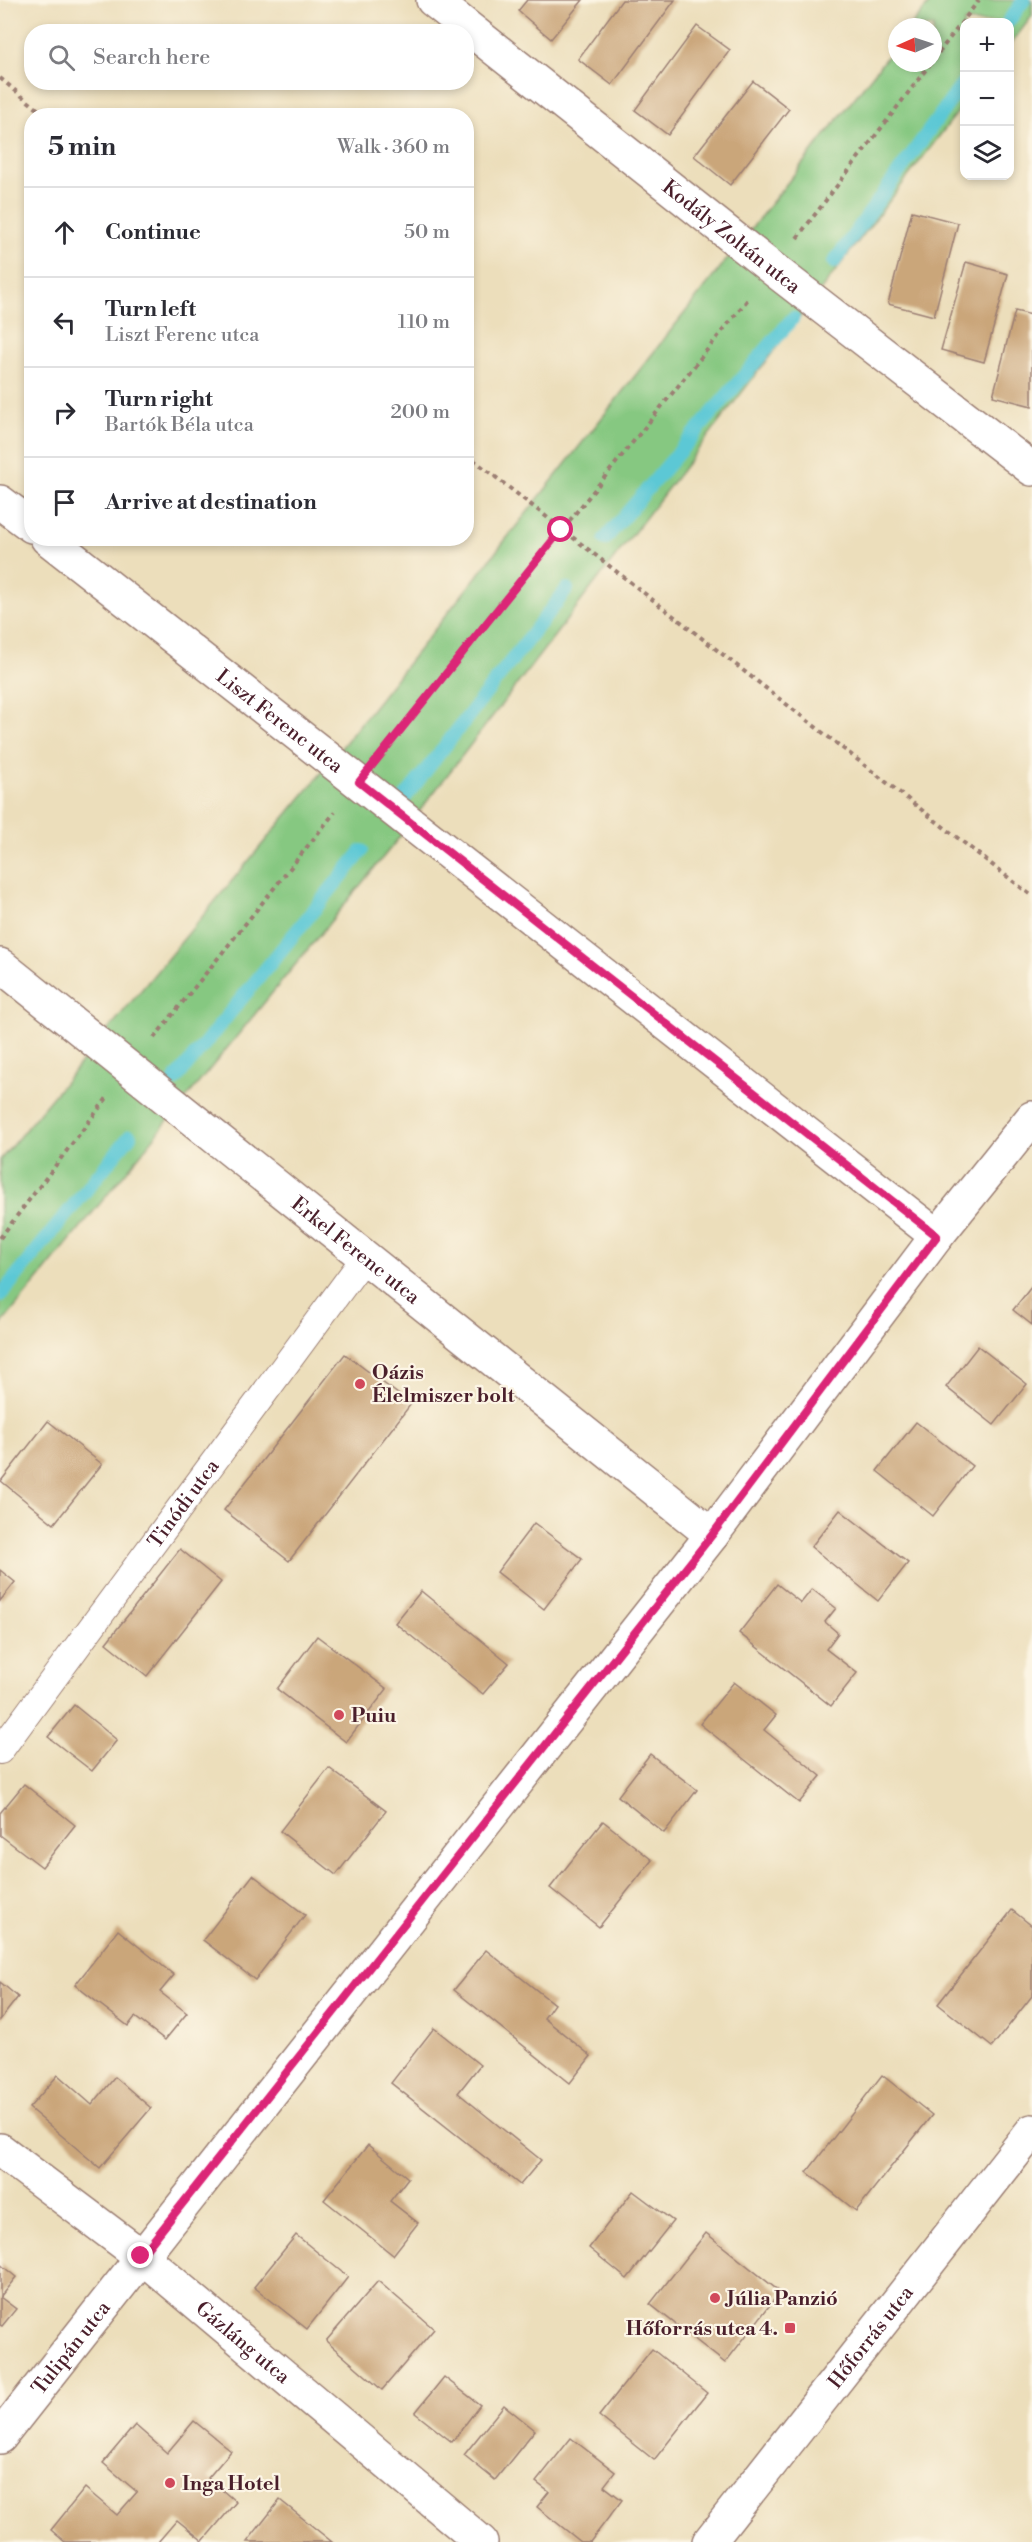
<!DOCTYPE html>
<meta charset="utf-8">
<style>
body{margin:0;font-family:"Libre Bodoni",serif;background:#f2f2f3;color:#2b2b33}
.controls{position:absolute;right:18px;top:18px;display:grid;overflow:hidden;border-radius:12px;box-shadow:0 3px 9px #0003}
.controls button{width:54px;height:54px;display:grid;place-items:center;padding:0;border:0;border-bottom:2px solid #e1e1e2;background:#fff;color:#2b2b33;font:30px sans-serif}
.compass{position:absolute;left:888px;top:18px;width:54px;height:54px;border-radius:50%;background:#fff;box-shadow:0 3px 9px #0003;rotate:267deg}
.stop{position:absolute;width:18px;height:18px;margin:-14px;border:4px solid #db2777;border-radius:50%;background:#fff}
.stop.end{background:#db2777;border-color:#fff;box-shadow:0 2px 6px #0008}
.list{margin:0;padding:0;list-style:none}
h2{display:flex;justify-content:space-between;align-items:center;height:78px;margin:0;padding:0 24px;font-size:26px}
h2 small{font-size:20px;font-weight:400;color:#7c7c81}
.list li{display:grid;grid-template-columns:39px 1fr auto;gap:18px;align-items:center;box-sizing:border-box;height:90px;padding:0 24px;border-top:2px solid #e1e1e2}
.list b{display:block;font-size:22px;white-space:nowrap}
.list p{margin:0;font-size:20px;white-space:nowrap;color:#7c7c81}
.list em{font-size:20px;font-style:normal;color:#7c7c81}
.icon{flex:none;width:33px;height:33px;fill:none;stroke:currentColor;stroke-width:2;stroke-linecap:round;stroke-linejoin:round}
.map{position:relative;flex:none;width:1032px;height:2542px;overflow:hidden}
.search{position:absolute;background:#fff;box-shadow:0 3px 9px #0003;left:24px;top:24px;width:450px;height:66px;display:flex;align-items:center;gap:15px;box-sizing:border-box;padding:0 21px;border-radius:24px;color:#7c7c81;font-size:22px}
.panel{position:absolute;background:#fff;box-shadow:0 3px 9px #0003;left:24px;top:108px;width:450px;height:438px;border-radius:24px}
.map>svg:first-child{display:block}
</style>
<div class="map">
<svg width="1032" height="2542" viewBox="0 0 1032 2542">
<rect width="100%" height="100%" fill="#fcf5e5"/>
<filter id="ink" filterUnits="userSpaceOnUse"><feTurbulence type="fractalNoise" baseFrequency=".0167" numOctaves="2"/><feDisplacementMap in="SourceGraphic" scale="12" xChannelSelector="R" yChannelSelector="G"/><feConvolveMatrix kernelMatrix="1 2 1 2 8 2 1 2 1" color-interpolation-filters="sRGB"/></filter>
<filter id="wash" filterUnits="userSpaceOnUse"><feTurbulence type="fractalNoise" baseFrequency=".008" numOctaves="4" result="noise"/><feDisplacementMap in="SourceGraphic" scale="24" xChannelSelector="R" yChannelSelector="G"/><feGaussianBlur stdDeviation="1.35" result="paint"/><feColorMatrix in="noise" values="0 0 0 0 0 0 0 0 0 0 0 0 0 0 0 0 0 1.4 0 .05"/><feComposite in="paint" operator="in"/></filter>
<g filter="url(#wash)">
<rect width="100%" height="100%" fill="#ecdebb"/>
<path fill="#86c881" stroke="#687456" stroke-width="1.5" d="M 932,0 L 1032,0 L 1032,16 L 1010,45 L 1010,22 L 964,22 L 964,104 L 398,839 L 0,1326 L 0,1160 L 319,776 L 897,44 L 897,63 L 933,63 L 933,27 L 910,27 Z"/>
<g fill="none" stroke-linecap="round" stroke-linejoin="round">
<g stroke="#5cc8d5" stroke-width="14">
<path d="M 1008,22 L 1024,0"/>
<path d="M 834,262 L 964,82"/>
<path d="M 605,539 L 793,318"/>
<path d="M 403,800 L 567,589"/>
<path d="M 175,1080 L 362,851"/>
<path d="M 0,1296 L 130,1136"/>
</g>
</g>
<g id="blocks">
<g fill="#caa67a">
<path d="M 527,0 L 583,0 L 551,39 L 518,11 Z"/>
<path d="M 622,0 L 675,0 L 612,85 L 578,59 Z"/>
<path d="M 697,26 L 730,50 L 668,135 L 635,110 Z"/>
<path d="M 753,81 L 789,109 L 730,185 L 694,156 Z"/>
<path d="M 912,211 L 958,223 L 934,316 L 888,304 Z"/>
<path d="M 966,262 L 1008,274 L 984,362 L 941,350 Z"/>
<path d="M 1015,311 L 1032,315 L 1032,406 L 993,396 Z"/>
<path d="M 1032,1286 L 1032,1325 L 1013,1310 Z"/>
<path d="M 978,1346 L 1027,1384 L 994,1425 L 946,1387 Z"/>
<path d="M 345,1354 L 411,1404 L 289,1561 L 224,1510 Z"/>
<path d="M 48,1421 L 102,1464 L 54,1524 L 1,1481 Z"/>
<path d="M 916,1422 L 972,1466 L 933,1516 L 877,1471 Z"/>
<path d="M 840,1510 L 908,1563 L 878,1601 L 811,1547 Z"/>
<path d="M 534,1523 L 582,1559 L 544,1609 L 497,1572 Z"/>
<path d="M 180,1549 L 221,1582 L 147,1676 L 106,1643 Z"/>
<path d="M 0,1570 L 15,1582 L 0,1601 Z"/>
<path d="M 777,1584 L 801,1603 L 812,1589 L 836,1608 L 825,1622 L 838,1633 L 826,1649 L 857,1673 L 831,1706 L 739,1633 Z"/>
<path d="M 421,1591 L 509,1663 L 483,1694 L 395,1623 Z"/>
<path d="M 317,1636 L 387,1689 L 346,1742 L 277,1689 Z"/>
<path d="M 734,1682 L 776,1715 L 764,1730 L 821,1776 L 799,1803 L 700,1724 Z"/>
<path d="M 74,1705 L 117,1740 L 92,1771 L 48,1737 Z"/>
<path d="M 650,1754 L 697,1790 L 664,1833 L 618,1796 Z"/>
<path d="M 329,1768 L 386,1811 L 336,1875 L 280,1831 Z"/>
<path d="M 24,1784 L 75,1825 L 42,1867 L 0,1835 L 0,1813 Z"/>
<path d="M 603,1821 L 652,1860 L 599,1927 L 550,1888 Z"/>
<path d="M 253,1875 L 305,1915 L 255,1980 L 203,1940 Z"/>
<path d="M 1012,1910 L 1032,1926 L 1032,1996 L 992,2047 L 938,2004 Z"/>
<path d="M 118,1930 L 174,1975 L 160,1992 L 187,2013 L 165,2040 L 135,2017 L 128,2026 L 75,1985 Z"/>
<path d="M 486,1950 L 554,2004 L 544,2018 L 591,2056 L 570,2083 L 454,1990 Z"/>
<path d="M 0,1982 L 18,1997 L 0,2020 Z"/>
<path d="M 434,2028 L 480,2065 L 458,2093 L 541,2160 L 520,2185 L 391,2083 Z"/>
<path d="M 58,2075 L 92,2105 L 115,2077 L 151,2108 L 100,2168 L 29,2108 Z"/>
<path d="M 882,2075 L 932,2115 L 856,2211 L 807,2172 Z"/>
<path d="M 368,2145 L 408,2178 L 390,2201 L 418,2223 L 393,2255 L 324,2200 Z"/>
<path d="M 633,2191 L 673,2221 L 627,2279 L 589,2248 Z"/>
<path d="M 706,2233 L 780,2292 L 725,2363 L 650,2304 Z"/>
<path d="M 296,2235 L 348,2277 L 307,2329 L 254,2287 Z"/>
<path d="M 0,2264 L 16,2277 L 0,2297 Z"/>
<path d="M 378,2281 L 434,2329 L 382,2390 L 326,2341 Z"/>
<path d="M 0,2297 L 16,2309 L 2,2326 L 0,2325 Z"/>
<path d="M 652,2349 L 707,2393 L 654,2460 L 599,2416 Z"/>
<path d="M 444,2377 L 480,2405 L 452,2442 L 415,2413 Z"/>
<path d="M 504,2405 L 535,2430 L 495,2480 L 464,2455 Z"/>
<path d="M 194,2421 L 231,2451 L 208,2478 L 236,2502 L 203,2541 L 177,2520 L 158,2542 L 65,2542 L 51,2530 L 85,2488 L 117,2515 L 137,2492 L 103,2463 L 135,2425 L 167,2453 Z"/>
<path d="M 571,2438 L 615,2472 L 604,2486 L 622,2500 L 590,2542 L 581,2542 L 537,2507 L 549,2492 L 536,2482 Z"/>
<path d="M 280,2500 L 332,2542 L 247,2542 Z"/>
</g>
</g>
</g>
<g filter="url(#ink)">
<use href="#blocks" fill-opacity="0" stroke="#9b7e73" stroke-width="1.5"/>
<g fill="none" stroke-linecap="round" stroke-linejoin="round">
<defs>
<g id="service">
<path id="s1" d="M 0,1751 L 365,1257"/>
</g>
<g id="minor">
<path id="s2" d="M 433,0 L 773,269 L 1032,469"/>
<path d="M 0,502 L 32,526"/>
<path id="s3" d="M 47,538 L 937,1236"/>
<path id="s4" d="M 0,965 L 712,1535"/>
<path id="s5" d="M 0,2150 L 141,2256 L 481,2542"/>
<path id="s6" d="M 0,2437 L 712,1535 L 937,1236 L 1032,1118"/>
<path id="s7" d="M 709,2542 L 1032,2131"/>
</g>
</defs>
<use href="#service" stroke="#9b7e73" stroke-width="28"/>
<use href="#minor" stroke="#9b7e73" stroke-width="36"/>
<g stroke="#9b7e73" stroke-width="4" stroke-dasharray="4.5 4.5" stroke-linecap="butt">
<path d="M 933,60 L 979,0"/>
<path d="M 0,78 L 46,116"/>
<path d="M 797,238 L 931,63"/>
<path d="M 466,454 L 1032,896"/>
<path d="M 383,752 L 749,298"/>
<path d="M 154,1038 L 335,812"/>
<path d="M 0,1238 L 107,1098"/>
</g>
<use href="#service" stroke="#fff" stroke-width="26"/>
<use href="#minor" stroke="#fff" stroke-width="33"/>
</g>
</g>
<g fill="none" stroke-linecap="round" stroke-linejoin="round" filter="url(#ink)">
<path stroke="#db2777" stroke-width="8" d="M 141,2256 L 712,1535 L 937,1236 L 359,782 L 561,530"/>
</g>
<g fill="#d1495b" stroke="#fcf5e5" stroke-width="2">
<circle cx="360" cy="1384" r="6"/>
<circle cx="339" cy="1715" r="6"/>
<circle cx="715" cy="2298" r="6"/>
<rect x="784" y="2322" width="12" height="12" rx="3"/>
<circle cx="170" cy="2483" r="6"/>
</g>
<g text-anchor="middle" stroke-width="4.5" stroke-linejoin="round" paint-order="stroke">
<g font-size="20" fill="#4a1f2b" stroke="#fcf5e5">
<text dy="7" stroke="none"><textPath href="#s2" startOffset="381">Kodály Zoltán utca</textPath></text>
<text dy="7" stroke="none"><textPath href="#s3" startOffset="296">Liszt Ferenc utca</textPath></text>
<text dy="7" stroke="none"><textPath href="#s4" startOffset="456">Erkel Ferenc utca</textPath></text>
<text dy="7" stroke="none"><textPath href="#s1" startOffset="308">Tinódi utca</textPath></text>
<text dy="7" stroke="none"><textPath href="#s7" startOffset="261">Hőforrás utca</textPath></text>
<text dy="7" stroke="none"><textPath href="#s5" startOffset="310">Gázláng utca</textPath></text>
<text dy="7" stroke="none"><textPath href="#s6" startOffset="114">Tulipán utca</textPath></text>
</g>
<g font-size="20" font-weight="bold" fill="#4a1f2b" stroke="#fcf5e5" text-anchor="start">
<text x="372" y="1379">Oázis<tspan x="372" dy="23">Élelmiszer bolt</tspan></text>
<text x="351" y="1722">Puiu</text>
<text x="727" y="2305">Júlia Panzió</text>
<text x="778" y="2335" text-anchor="end">Hőforrás utca 4.</text>
<text x="182" y="2490">Inga Hotel</text>
</g>
</g>
</svg>
<div class="controls">
<button>+</button>
<button>−</button>
<button><svg class="icon" aria-label="layers" viewBox="0 0 24 24"><path d="M12 4l9 5-9 5-9-5zM3 14l9 5 9-5"/></svg></button>
</div>
<svg class="compass" viewBox="-18 -18 36 36"><path d="M0-13l5 13h-10z" fill="#e53935"/><path d="M0 13l5-13h-10z" fill="#7c7c81"/></svg>
<div class="stop" style="left:561px;top:530px"></div>
<div class="stop end" style="left:141px;top:2256px"></div>
<div class="search"><svg class="icon" aria-label="search" viewBox="0 0 24 24"><circle cx="10" cy="10" r="6"/><path d="M15 15l6 6"/></svg>Search here</div>
<section class="panel">
<h2>5 min<small>Walk · 360 m</small></h2>
<ul class="list">
<li><svg class="icon" aria-label="ahead" viewBox="0 0 24 24"><path d="M12 20V5M6 11l6-6 6 6"/></svg><div><b>Continue</b></div><em>50 m</em></li>
<li><svg class="icon" aria-label="left" viewBox="0 0 24 24"><path d="M17 20v-9H6M10 6l-5 5 5 5"/></svg><div><b>Turn left</b><p>Liszt Ferenc utca</p></div><em>110 m</em></li>
<li><svg class="icon" aria-label="right" viewBox="0 0 24 24"><path d="M7 20v-9h11M14 6l5 5-5 5"/></svg><div><b>Turn right</b><p>Bartók Béla utca</p></div><em>200 m</em></li>
<li><svg class="icon" aria-label="arrive" viewBox="0 0 24 24"><path d="M6 21V4h12l-3 4 3 4H6"/></svg><div><b>Arrive at destination</b></div></li>
</ul>
</section>
</div>
